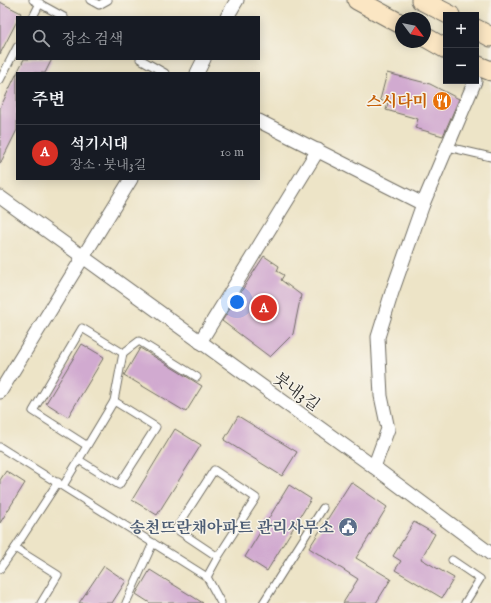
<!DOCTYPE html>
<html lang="ko">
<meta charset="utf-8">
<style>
body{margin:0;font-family:"IM FELL English","Noto Serif KR",serif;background:#20242c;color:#f1f3f6}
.controls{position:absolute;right:12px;top:12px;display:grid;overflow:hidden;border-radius:0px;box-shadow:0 2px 10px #0003}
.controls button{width:36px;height:36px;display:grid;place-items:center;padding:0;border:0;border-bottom:1px solid #363941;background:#171b24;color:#f1f3f6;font:20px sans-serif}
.compass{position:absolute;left:395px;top:12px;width:36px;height:36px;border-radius:50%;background:#171b24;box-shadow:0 2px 10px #0003;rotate:122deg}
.you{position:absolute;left:237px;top:302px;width:14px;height:14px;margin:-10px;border:3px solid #fff;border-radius:50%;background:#1a73e8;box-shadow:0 0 0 6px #1a73e833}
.badge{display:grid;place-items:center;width:26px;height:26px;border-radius:50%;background:#d93025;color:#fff;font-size:13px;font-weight:700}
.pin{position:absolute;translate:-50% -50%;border:2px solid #fff;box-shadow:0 1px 4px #0006}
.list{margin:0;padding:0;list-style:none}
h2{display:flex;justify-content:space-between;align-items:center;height:52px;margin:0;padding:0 16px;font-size:17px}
h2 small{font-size:13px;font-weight:400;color:#9ea1a6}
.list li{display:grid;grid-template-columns:26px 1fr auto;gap:12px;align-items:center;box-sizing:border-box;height:56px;padding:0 16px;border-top:1px solid #363941}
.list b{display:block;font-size:15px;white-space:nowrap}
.list p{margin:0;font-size:13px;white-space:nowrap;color:#9ea1a6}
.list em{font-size:13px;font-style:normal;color:#9ea1a6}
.icon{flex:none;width:22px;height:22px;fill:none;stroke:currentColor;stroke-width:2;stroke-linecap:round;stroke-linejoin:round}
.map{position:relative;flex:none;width:491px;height:603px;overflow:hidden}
.search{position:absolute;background:#171b24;box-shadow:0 2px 10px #0003;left:16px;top:16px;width:244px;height:44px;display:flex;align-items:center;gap:10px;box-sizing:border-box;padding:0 14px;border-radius:0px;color:#9ea1a6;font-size:15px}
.panel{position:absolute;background:#171b24;box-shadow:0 2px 10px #0003;left:16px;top:72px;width:244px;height:108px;border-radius:0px}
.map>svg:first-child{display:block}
</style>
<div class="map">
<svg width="491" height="603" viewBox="0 0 491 603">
<rect width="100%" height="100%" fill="#f7f3e8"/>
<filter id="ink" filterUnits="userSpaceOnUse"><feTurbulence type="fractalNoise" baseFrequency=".025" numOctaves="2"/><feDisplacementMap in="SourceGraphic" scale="8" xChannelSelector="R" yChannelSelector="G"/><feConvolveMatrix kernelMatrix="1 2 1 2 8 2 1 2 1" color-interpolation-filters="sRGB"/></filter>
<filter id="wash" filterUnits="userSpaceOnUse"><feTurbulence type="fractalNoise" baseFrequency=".012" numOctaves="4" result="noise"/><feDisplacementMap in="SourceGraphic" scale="16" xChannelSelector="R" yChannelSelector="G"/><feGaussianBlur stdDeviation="0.9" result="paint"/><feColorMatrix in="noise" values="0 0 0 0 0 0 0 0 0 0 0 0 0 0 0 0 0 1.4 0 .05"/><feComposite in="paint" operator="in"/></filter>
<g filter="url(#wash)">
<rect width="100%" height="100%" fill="#ede4c7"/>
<g id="blocks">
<g fill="#d1aad0">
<path d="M 0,2 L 21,13 L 19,17 L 17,17 L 17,21 L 0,54 Z"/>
<path d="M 24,59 L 52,59 L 45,73 L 17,73 Z"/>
<path d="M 17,73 L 17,130 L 0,164 L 0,108 Z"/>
<path d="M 387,73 L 430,84 L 459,99 L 443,136 L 415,128 L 418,119 L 386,110 L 388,103 L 380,100 Z"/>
<path d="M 264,256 L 279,266 L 277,271 L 284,275 L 281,280 L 301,295 L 293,334 L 270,357 L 222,321 Z"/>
<path d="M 82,344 L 104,357 L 68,417 L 46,403 Z"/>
<path d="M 140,348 L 202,386 L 186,412 L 124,375 Z"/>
<path d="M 238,416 L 297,452 L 282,476 L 224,440 Z"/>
<path d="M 175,429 L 201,445 L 157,515 L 132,500 Z"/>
<path d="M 6,471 L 25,483 L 0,523 L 0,480 Z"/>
<path d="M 351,482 L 387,507 L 356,558 L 391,579 L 376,603 L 343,603 L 358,579 L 309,548 Z"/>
<path d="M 289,485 L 311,499 L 267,571 L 245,557 Z"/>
<path d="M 414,522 L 435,534 L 421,559 L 454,578 L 442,598 L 395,570 L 401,561 L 393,556 Z"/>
<path d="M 104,566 L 126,581 L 112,603 L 79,603 Z"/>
<path d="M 150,570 L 203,603 L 150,603 L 136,594 Z"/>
</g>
</g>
</g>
<g filter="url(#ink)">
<use href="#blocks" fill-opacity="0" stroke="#6f6c62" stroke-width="1"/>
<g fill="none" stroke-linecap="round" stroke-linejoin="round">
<defs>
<g id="lane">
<path d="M 33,0 L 64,17"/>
<path d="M 90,0 L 99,5 L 108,0"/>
<path d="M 33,17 L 40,3"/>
<path d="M 140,59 L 165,73"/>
<path d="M 0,80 L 17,47"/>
<path d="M 448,147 L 491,157"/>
<path d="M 123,353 L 139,341 L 197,377"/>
<path d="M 86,445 L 33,411 L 82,328 L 123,353 L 114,401"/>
<path d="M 0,447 L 207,577 L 221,603"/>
<path d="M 63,486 L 114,401 L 156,427 L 119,485 L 79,460"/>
<path d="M 15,548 L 58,575 L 41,603"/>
<path d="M 452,560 L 480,579 L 465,603"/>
<path d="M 0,569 L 15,548 L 58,482"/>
<path d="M 207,577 L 218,557 L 256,498 L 214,470 L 176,529 L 218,557"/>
<path d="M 126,603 L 153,543"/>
<path d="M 263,603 L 323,508"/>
</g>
<g id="street">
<path d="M 227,17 L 237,0"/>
<path d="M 197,73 L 204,59"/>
<path d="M 259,121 L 423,204"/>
<path d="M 0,197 L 374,467 L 491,554"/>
<path d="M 200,342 L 318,150"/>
<path d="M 0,392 L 131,179"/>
<path d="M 374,467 L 388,429 L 381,396 L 378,337 L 392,292 L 423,204 L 475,81"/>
</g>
<g id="secondary">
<path d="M 357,0 L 401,24"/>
<path d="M 421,0 L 450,15"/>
<path d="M 476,29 L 491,37"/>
<path d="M 425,37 L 446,49"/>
<path d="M 476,65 L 491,71"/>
</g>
</defs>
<use href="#lane" stroke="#6f6c62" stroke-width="9"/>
<use href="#street" stroke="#6f6c62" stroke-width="15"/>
<use href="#secondary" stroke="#6f6c62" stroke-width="21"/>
<use href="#lane" stroke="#fff" stroke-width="7"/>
<use href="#street" stroke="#fff" stroke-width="13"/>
<use href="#secondary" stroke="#fbe6c3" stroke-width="19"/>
</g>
</g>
<defs>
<symbol id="restaurant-disc" viewBox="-11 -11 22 22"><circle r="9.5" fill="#e8710a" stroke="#f7f3e8"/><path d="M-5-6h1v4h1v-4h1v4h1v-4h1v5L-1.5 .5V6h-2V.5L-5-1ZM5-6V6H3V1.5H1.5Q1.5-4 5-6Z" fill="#fff"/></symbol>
<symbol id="civic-disc" viewBox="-11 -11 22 22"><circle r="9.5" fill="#5c6f8a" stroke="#f7f3e8"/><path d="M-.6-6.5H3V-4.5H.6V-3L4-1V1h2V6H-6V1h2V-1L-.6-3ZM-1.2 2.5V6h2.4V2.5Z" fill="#fff"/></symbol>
</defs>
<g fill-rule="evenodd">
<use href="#restaurant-disc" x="431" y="90" width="22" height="22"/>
<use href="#civic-disc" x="337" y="516" width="22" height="22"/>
</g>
<g text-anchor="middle" stroke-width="3" stroke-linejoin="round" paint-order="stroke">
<g font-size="16" font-weight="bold" fill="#c56008" stroke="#f7f3e8" text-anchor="end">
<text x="428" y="107">스시다미</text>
</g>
<g font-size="16" fill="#2b2b2b" stroke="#f7f3e8">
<text transform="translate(297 391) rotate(36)" y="6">붓내3길</text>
</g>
<g font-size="16" font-weight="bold" fill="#4e5e75" stroke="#f7f3e8" text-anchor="end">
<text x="334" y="533">송천뜨란채아파트 관리사무소</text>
</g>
</g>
</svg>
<div class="controls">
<button>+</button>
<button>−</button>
</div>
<svg class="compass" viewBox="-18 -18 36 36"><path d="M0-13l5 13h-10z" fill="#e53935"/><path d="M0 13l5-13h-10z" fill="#9ea1a6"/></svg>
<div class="you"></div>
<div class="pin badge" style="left:264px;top:308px">A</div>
<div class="search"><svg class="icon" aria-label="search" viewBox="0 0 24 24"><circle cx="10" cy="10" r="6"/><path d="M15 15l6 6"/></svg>장소 검색</div>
<section class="panel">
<h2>주변<small></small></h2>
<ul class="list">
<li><span class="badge">A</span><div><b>석기시대</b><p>장소 · 붓내3길</p></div><em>10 m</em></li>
</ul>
</section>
</div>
